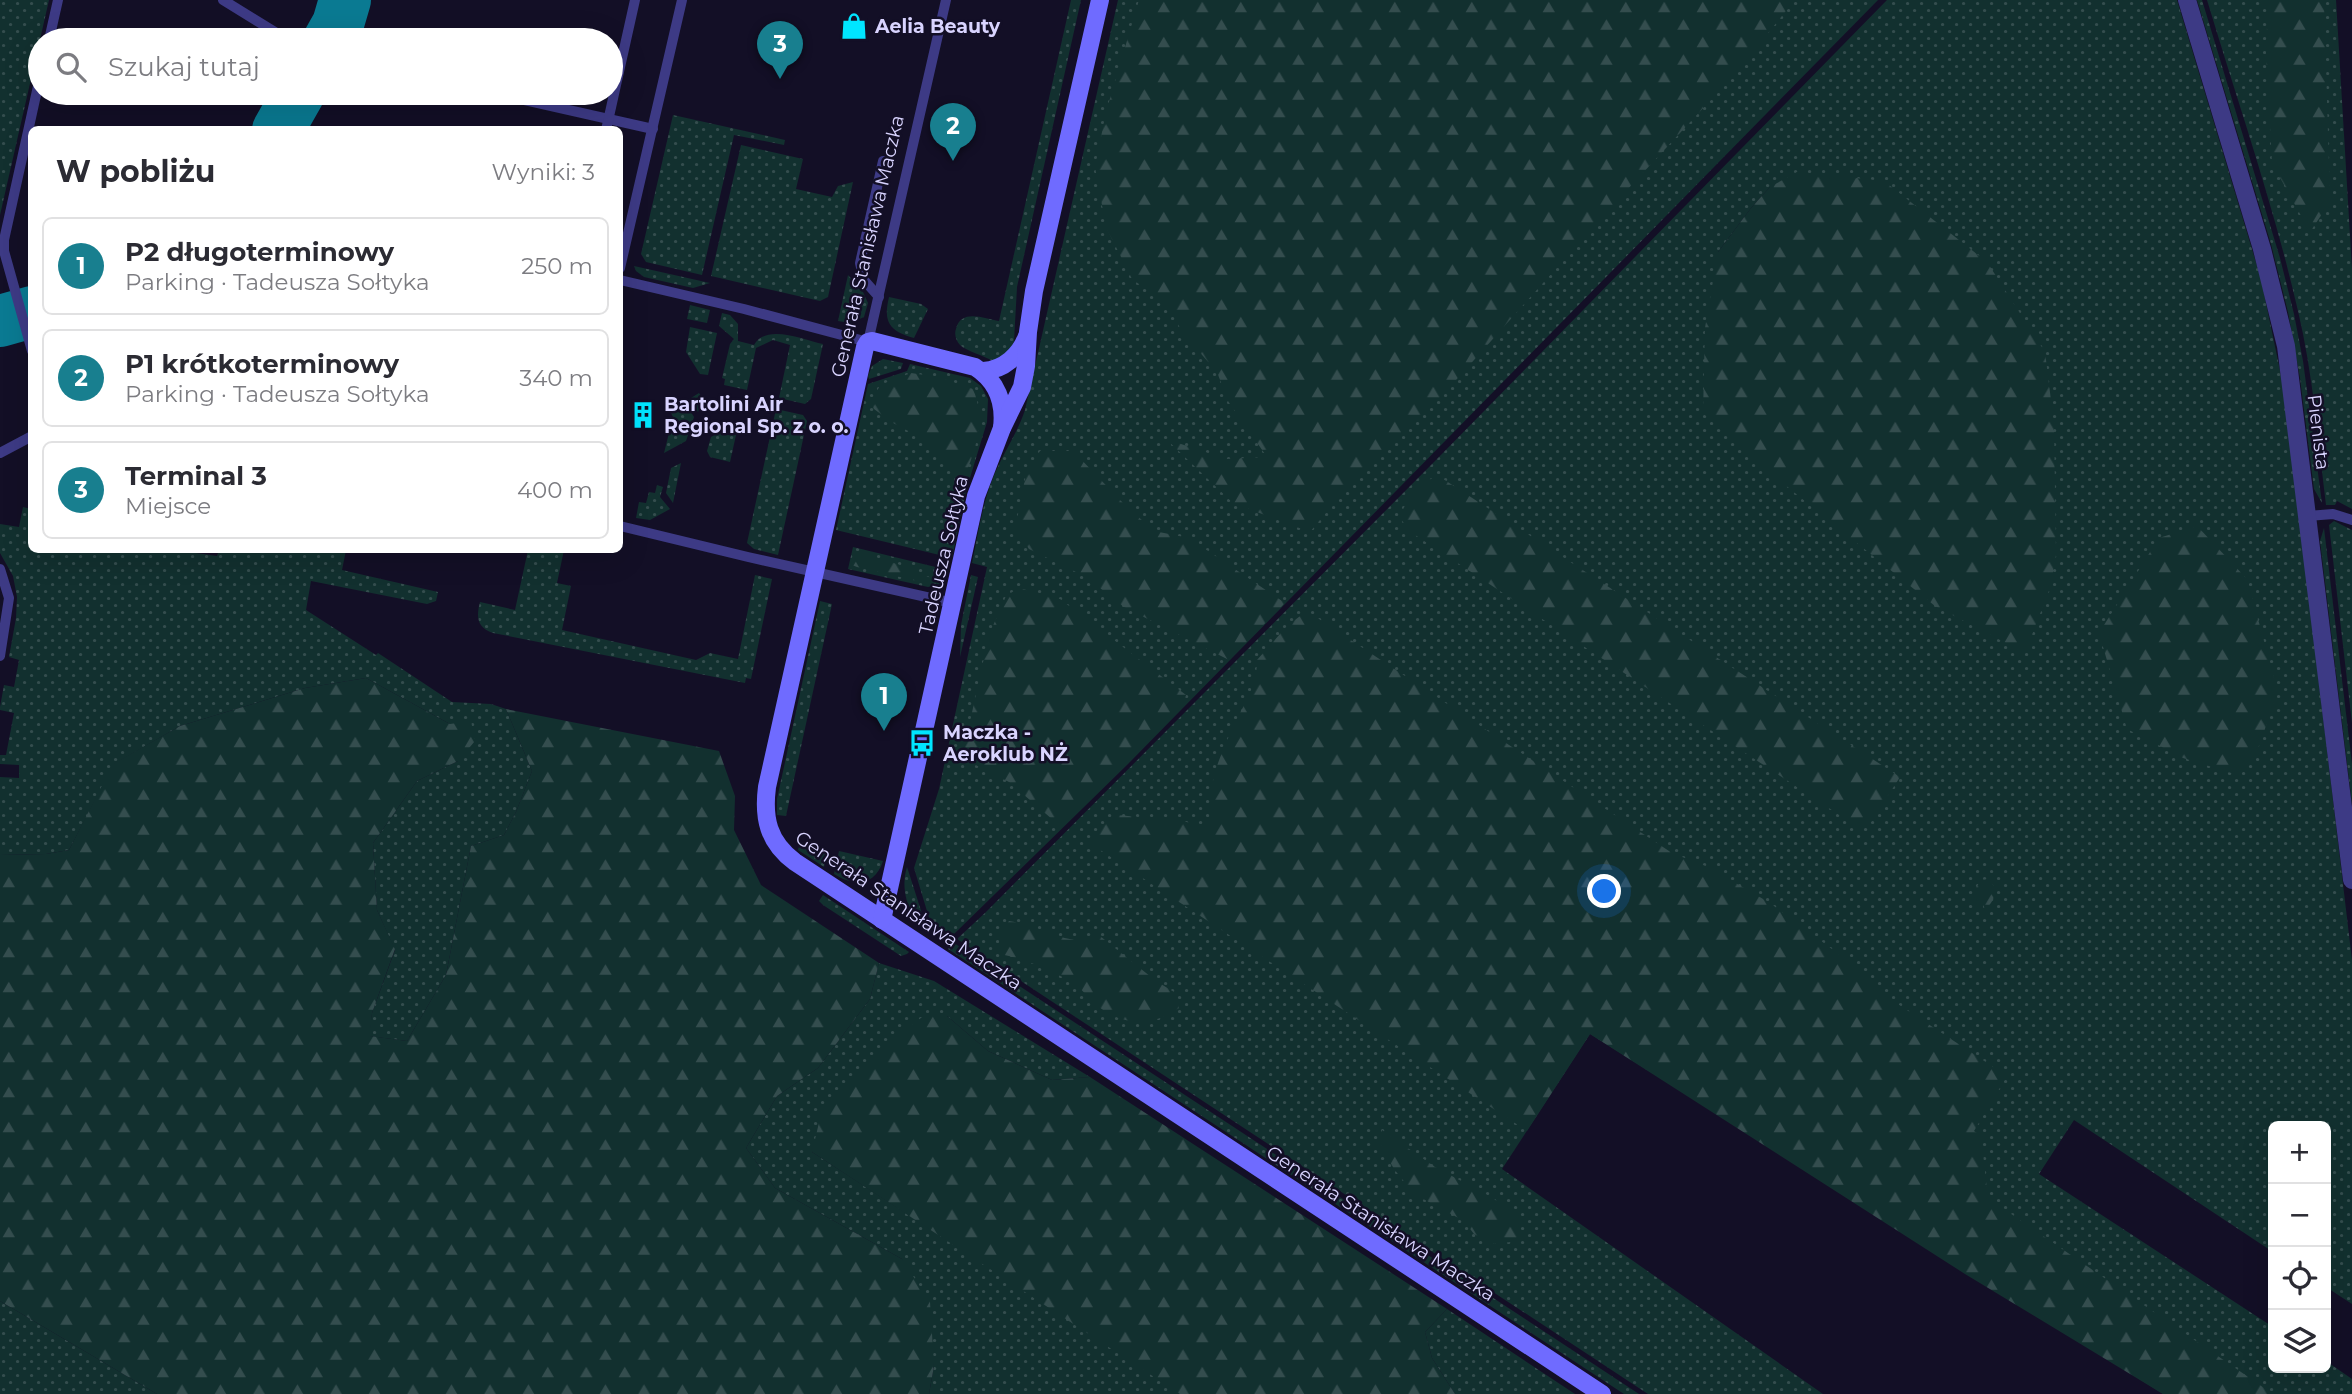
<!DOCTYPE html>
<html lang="pl">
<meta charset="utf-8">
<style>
body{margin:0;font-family:Montserrat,sans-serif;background:#f7f7f7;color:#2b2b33}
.controls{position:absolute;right:21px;bottom:21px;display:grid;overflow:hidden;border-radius:10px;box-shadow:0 7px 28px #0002}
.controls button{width:63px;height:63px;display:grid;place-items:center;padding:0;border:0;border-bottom:2px solid #e1e1e2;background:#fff;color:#2b2b33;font:35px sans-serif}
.you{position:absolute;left:1605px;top:892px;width:24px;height:24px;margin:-18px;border:5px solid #fff;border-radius:50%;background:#1a73e8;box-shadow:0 0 0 10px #1a73e833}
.badge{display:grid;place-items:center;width:46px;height:46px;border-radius:50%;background:#187f8f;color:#fff;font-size:23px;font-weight:700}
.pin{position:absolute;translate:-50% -58px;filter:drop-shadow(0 2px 4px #0008)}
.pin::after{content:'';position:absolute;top:37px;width:24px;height:21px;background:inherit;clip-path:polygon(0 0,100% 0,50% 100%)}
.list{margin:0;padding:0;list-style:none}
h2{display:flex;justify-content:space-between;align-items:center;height:91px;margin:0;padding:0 28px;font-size:30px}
h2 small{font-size:23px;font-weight:400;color:#7c7c81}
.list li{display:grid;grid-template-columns:46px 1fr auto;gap:21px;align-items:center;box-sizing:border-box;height:98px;margin:0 14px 14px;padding:0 14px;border:2px solid #e1e1e2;border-radius:10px}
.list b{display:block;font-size:26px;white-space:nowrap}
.list p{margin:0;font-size:23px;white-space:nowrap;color:#7c7c81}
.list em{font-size:23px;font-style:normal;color:#7c7c81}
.icon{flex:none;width:38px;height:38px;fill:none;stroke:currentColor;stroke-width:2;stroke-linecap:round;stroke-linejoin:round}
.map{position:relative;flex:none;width:2352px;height:1394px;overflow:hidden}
.search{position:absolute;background:#fff;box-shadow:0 7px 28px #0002;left:28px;top:28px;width:595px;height:77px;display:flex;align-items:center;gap:18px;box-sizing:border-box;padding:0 24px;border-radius:38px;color:#7c7c81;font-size:26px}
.panel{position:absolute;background:#fff;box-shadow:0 7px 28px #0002;left:28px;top:126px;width:595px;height:427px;border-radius:10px}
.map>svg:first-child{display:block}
</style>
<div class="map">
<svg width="2352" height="1394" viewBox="0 0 2352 1394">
<defs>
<pattern id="grass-dots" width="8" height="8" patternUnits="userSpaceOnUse" patternTransform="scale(1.75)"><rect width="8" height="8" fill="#12302f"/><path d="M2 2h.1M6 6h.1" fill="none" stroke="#344d4e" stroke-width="1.8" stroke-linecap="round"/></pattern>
<pattern id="forest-firs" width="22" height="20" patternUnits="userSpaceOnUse" patternTransform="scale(1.75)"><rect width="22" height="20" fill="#12302f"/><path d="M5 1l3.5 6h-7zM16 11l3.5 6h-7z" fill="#344d4e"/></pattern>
</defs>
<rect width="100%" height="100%" fill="#130f26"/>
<g fill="url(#grass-dots)" fill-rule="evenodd">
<path d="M 0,0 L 49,0 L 0,215 Z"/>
<path d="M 1071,0 L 1081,0 L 1017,287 L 1014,341 L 1012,348 L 995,362 C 985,356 966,351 960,345 C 956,341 954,334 956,329 C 961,308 985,319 999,321 Z"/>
<path d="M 1118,0 L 1878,0 L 1128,764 L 954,934 L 950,934 L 930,921 L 914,868 L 939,789 L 987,567 L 972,563 C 978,535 982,505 993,478 C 1002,455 1017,434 1025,410 Z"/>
<path d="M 1887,0 L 2177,0 L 2261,279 L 2283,385 L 2291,447 L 2352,960 L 2352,1304 L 2326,1287 L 2326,1126 L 2273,1126 L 2273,1252 L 2074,1120 L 2039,1174 L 2273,1327 L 2273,1368 L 2326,1368 L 2326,1361 L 2352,1379 L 2352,1394 L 2163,1394 L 1590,1034 L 1502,1169 L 1823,1394 L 1648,1394 L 957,939 L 986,912 L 1436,460 ZM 1770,187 L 2054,425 L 2053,478 L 1718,252 L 1751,208 Z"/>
<path d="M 2197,0 L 2202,0 L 2280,258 L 2294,314 L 2303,361 L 2322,503 L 2314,489 L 2300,378 L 2288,312 L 2271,244 Z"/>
<path d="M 2207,0 L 2336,0 L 2352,269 L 2352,509 L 2337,501 L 2335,505 L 2326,505 C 2318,440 2313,374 2298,311 C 2274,206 2238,103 2207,0 Z"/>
<path d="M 673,115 L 785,140 L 784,145 L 734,135 L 702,275 L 646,262 L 641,254 Z"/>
<path d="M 741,145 L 803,159 L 796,189 L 832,197 L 838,186 L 853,182 L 828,297 L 820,301 L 711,276 Z"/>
<path d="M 634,266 L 701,281 L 710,283 L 693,288 L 644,277 L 636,271 Z"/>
<path d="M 848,275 L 863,292 L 868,303 L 864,317 L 851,323 L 838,321 Z"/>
<path d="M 889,297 L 921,304 L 928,309 L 914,338 C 889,331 883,322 889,297 Z"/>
<path d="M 690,305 L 710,310 L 707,323 L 687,319 Z"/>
<path d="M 722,313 L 730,315 L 738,324 L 738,341 L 754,345 C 766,323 804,340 823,344 L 811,399 L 805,404 L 779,398 L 790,345 L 773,340 L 756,348 L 747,390 L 724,385 L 725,379 L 722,378 L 730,344 L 734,339 L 719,326 Z"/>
<path d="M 690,327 L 717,333 L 708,375 L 700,374 L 686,352 Z"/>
<path d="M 883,359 L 903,363 L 901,369 L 869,379 L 868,376 L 872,366 Z"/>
<path d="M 910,364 L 970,378 L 981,386 L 988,399 L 987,422 L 966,491 L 952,558 L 836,530 L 868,384 L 907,371 Z"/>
<path d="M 699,393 L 703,399 L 698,412 L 692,402 L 687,406 L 694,417 L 686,441 L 664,453 L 673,417 L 670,411 Z"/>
<path d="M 776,409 L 803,415 L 807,421 L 778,555 L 754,549 L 747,543 Z"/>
<path d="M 725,429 L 731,429 L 736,435 L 730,462 L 710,457 L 707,451 L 711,437 Z"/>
<path d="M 681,463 L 673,503 L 666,493 L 671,468 Z"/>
<path d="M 657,485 L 663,487 L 660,497 L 670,509 L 650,520 L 636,518 L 639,502 L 646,503 L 649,492 L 655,493 Z"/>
<path d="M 23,507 L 31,509 L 32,550 L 175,550 L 217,556 L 219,550 L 346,550 L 342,570 L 438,592 L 436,601 L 427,604 L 311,581 L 306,610 L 376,655 L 378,653 L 452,702 L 491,704 L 506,709 L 532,771 L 516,812 L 504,835 L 471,846 L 446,975 L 407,1041 L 369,1036 L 372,1013 L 395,950 L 377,910 L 373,843 L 417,781 L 458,761 L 450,724 L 366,678 L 305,688 L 180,726 L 114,764 L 69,850 L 46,854 L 0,855 L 0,777 L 19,778 L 19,765 L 0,764 L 0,755 L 6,755 L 14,713 L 0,710 L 0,707 L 4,685 L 14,687 L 19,660 L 9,657 L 16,618 L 17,597 L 13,576 L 0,553 L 0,524 L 19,527 Z"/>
<path d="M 2334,521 L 2352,530 L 2352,723 L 2329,525 Z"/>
<path d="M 2324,528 L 2352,764 L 2352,804 L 2320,541 Z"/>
<path d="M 853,547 L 948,570 L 940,584 L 928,587 L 848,569 Z"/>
<path d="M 528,550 L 564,550 L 557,583 L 571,586 L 562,630 L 696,660 L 710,653 L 738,659 L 755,575 L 772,579 L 751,679 L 746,678 L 745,683 L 493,633 C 477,628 476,617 480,602 L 515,610 Z"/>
<path d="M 971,575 L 978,577 L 960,657 L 961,625 Z"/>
<path d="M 820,601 L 832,604 L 786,816 L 777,815 L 777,799 Z"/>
<path d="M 800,842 L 828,849 L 824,867 L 798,850 Z"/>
<path d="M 839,851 L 883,861 C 875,886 854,887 834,874 Z"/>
<path d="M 907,867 L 926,926 L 923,930 C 908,913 900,889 907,867 Z"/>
<path d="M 823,895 L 909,952 L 907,954 L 901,956 L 823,905 L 819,901 Z"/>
<path d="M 954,943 L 1639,1394 L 1624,1394 L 948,949 Z"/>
<path d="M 879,963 L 934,981 L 1090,1077 L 1052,1080 L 988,1051 L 947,1016 L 812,1152 L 1183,1394 L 929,1394 L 934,1366 L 902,1259 L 775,1188 L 746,1148 L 777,1096 L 818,1068 L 870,999 Z"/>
<path d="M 0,1301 L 157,1394 L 0,1394 Z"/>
<path d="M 1447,1309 L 1575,1394 L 1455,1394 L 1432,1358 L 1425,1332 Z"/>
</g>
<g fill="url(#forest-firs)">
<path d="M 1139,0 L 1795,0 L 1733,76 L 1613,205 L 1439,399 L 1364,467 L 1310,532 L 1233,503 L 1166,439 L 1226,459 L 1267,457 L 1228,401 L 1217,372 L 1182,332 L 1168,305 L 1132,279 L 1106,227 L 1095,167 L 1106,112 Z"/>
<path d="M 2268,0 L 2324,0 L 2330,202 L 2310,232 L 2272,163 L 2266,53 Z"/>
<path d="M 1797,172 L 1884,181 L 1987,262 L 2045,352 L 2054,425 L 2056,555 L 2050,588 L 2025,653 L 1935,606 L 1759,464 L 1703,413 L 1705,328 L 1718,252 L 1751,208 L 1770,187 Z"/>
<path d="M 911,373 L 938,377 L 973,389 C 986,420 976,449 964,478 L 959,479 L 950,468 L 912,433 L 893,423 L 874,409 L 871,404 L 880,385 Z"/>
<path d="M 1040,451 L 1073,451 L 1123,503 L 1154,531 L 1189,538 L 1285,603 L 1229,660 L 1124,607 L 1086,577 L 1029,549 L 1015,529 L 1026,474 Z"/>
<path d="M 1437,475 L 1900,777 L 1871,822 L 1856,826 L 1409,531 L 1399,516 L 1415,489 Z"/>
<path d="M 2197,526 L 2247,579 L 2278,692 L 2255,757 L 2238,775 L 2183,758 L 2127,729 L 2099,633 L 2159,538 Z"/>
<path d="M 856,551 L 900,565 L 938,581 L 930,584 L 857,567 L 852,565 Z"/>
<path d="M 1019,588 L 1060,599 L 1186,695 L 1183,705 L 1160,729 L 1060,826 L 1009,782 L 962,758 L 989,635 L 1006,596 Z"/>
<path d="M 1307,611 L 1672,853 L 1708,867 L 1770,903 L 1840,955 L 1872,987 L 2007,1076 L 1974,1131 L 1981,1136 L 1988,1198 L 2273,1394 L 2163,1394 L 1965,1274 L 1590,1034 L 1527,1131 L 1091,844 L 1099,827 L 1118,815 L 1187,822 L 1203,830 L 1210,825 C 1207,785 1219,756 1236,721 C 1247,699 1257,685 1257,660 L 1288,625 Z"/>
<path d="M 366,678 L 450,724 L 471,721 L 475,741 L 458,761 L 417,781 L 373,843 L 377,910 L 395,949 L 372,1013 L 370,1036 L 407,1041 L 446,975 L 471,846 L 504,835 L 516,812 L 532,771 L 506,709 L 719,751 L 735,796 L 734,830 L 761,885 L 879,963 L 870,999 L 818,1068 L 777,1096 L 746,1148 L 775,1188 L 902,1259 L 930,1302 L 934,1366 L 929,1394 L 157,1394 L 0,1301 L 0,855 L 46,854 L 69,850 L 113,764 L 180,726 L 305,688 Z"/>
<path d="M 1990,879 C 1998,892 1995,900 1985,910 L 1983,904 L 1974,909 L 1974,891 L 1981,880 Z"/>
<path d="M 1009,921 C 1030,923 1069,945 1086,939 C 1090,938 1092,935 1095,932 L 1156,981 L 1174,992 L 1179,1008 C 1154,1026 1125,1027 1099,1007 C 1090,1000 1082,988 1071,982 C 1050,969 1024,959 1000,954 L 999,937 Z"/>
<path d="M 928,1013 L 947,1016 L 988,1051 L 1052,1080 L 1090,1077 L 1447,1309 L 1425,1332 L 1432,1358 L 1455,1394 L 1180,1394 L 812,1152 L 823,1106 L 886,1043 Z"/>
<path d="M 1382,1130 L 1435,1167 L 1493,1198 L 1520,1220 L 1521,1237 L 1511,1242 L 1494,1244 L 1474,1234 L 1464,1221 L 1414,1194 L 1394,1169 L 1379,1142 Z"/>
</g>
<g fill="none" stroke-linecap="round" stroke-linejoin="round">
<g stroke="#0a7a92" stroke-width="52">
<path d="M 329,40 L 338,24 L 345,0"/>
<path d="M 278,130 L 299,93"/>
<path d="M 0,321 L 32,312"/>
</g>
<g stroke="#3d3a85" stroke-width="10">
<path d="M 223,0 L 288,40"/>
<path d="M 49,40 L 58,0"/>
<path d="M 493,93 L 653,129"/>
<path d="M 606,130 L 635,0"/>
<path d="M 620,268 L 682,0"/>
<path d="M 620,280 L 744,309 L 868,342 L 946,0"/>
<path d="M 879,297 L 864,280 L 860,263 L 883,161"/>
<path d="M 32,351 L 4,251 L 4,240 L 40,77"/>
<path d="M 0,453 L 32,436"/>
<path d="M 2308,516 L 2333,514 L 2352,520"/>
<path d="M 620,526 L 748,557 L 953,603"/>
<path d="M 0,569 L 9,598 L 0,656"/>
</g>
<path stroke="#3d3a85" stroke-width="18" d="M 2187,0 L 2262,249 L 2286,346 L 2352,880"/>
<g stroke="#6f6bff" stroke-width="18">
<path d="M 983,371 C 1004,370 1020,355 1027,336"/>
<path d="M 1002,428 C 1005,403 997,381 975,367 L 872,341 L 868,342 L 865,347 L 767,787 C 763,818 768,842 795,862 L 1602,1394"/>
<path d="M 882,920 L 976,496 L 1002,428 L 1022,387 L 1026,366 L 1028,332 L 1034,291 L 1100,0"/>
</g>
</g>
<defs>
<symbol id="shop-bare" viewBox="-9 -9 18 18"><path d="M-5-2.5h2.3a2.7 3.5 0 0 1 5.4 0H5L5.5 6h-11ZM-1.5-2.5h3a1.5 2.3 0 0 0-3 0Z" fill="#00e5ff" stroke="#130f26" stroke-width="2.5" paint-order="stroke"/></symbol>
<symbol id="building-bare" viewBox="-9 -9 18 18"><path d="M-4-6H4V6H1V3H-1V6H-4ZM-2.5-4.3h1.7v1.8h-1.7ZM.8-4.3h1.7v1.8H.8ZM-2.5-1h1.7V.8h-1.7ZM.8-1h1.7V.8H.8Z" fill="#00e5ff" stroke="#130f26" stroke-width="2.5" paint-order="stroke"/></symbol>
<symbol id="bus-bare" viewBox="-9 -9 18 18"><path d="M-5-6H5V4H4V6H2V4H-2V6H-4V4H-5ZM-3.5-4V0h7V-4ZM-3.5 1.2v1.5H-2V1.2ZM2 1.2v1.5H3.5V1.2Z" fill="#00e5ff" stroke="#130f26" stroke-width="2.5" paint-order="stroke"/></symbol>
</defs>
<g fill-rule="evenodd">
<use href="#shop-bare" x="835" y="7" width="38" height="38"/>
<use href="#building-bare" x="624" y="396" width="38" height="38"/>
<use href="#bus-bare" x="903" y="724" width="38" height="38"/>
</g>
<g text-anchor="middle" stroke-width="5" stroke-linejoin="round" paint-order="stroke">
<g font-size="19" font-weight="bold" fill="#d9d4ff" stroke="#130f26" text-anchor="start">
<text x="875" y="33">Aelia Beauty</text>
<text x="664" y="411">Bartolini Air<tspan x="664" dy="22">Regional Sp. z o. o.</tspan></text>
<text x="943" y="739">Maczka -<tspan x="943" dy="22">Aeroklub NŻ</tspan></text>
</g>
<g font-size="19" fill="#d9d4ff" stroke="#130f26">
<text transform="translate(867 246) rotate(-77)" y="7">Generała Stanisława Maczka</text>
<text transform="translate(2319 432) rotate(83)" y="7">Pienista</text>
<text transform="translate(943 555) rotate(-77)" y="7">Tadeusza Sołtyka</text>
<text transform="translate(909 910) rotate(34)" y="7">Generała Stanisława Maczka</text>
<text transform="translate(1381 1223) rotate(33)" y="7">Generała Stanisława Maczka</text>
</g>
</g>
</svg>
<div class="controls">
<button>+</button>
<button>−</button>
<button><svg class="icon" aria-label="locate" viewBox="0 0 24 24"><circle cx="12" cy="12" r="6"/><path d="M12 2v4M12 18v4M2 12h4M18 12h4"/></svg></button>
<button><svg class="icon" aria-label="layers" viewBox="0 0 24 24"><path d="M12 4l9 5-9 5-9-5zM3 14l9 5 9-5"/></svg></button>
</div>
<div class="you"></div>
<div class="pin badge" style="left:884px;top:731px">1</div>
<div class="pin badge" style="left:953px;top:161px">2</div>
<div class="pin badge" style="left:780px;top:79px">3</div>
<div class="search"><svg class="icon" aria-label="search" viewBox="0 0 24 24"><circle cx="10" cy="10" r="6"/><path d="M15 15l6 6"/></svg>Szukaj tutaj</div>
<section class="panel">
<h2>W pobliżu<small>Wyniki: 3</small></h2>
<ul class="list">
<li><span class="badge">1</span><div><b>P2 długoterminowy</b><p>Parking · Tadeusza Sołtyka</p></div><em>250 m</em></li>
<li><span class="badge">2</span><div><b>P1 krótkoterminowy</b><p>Parking · Tadeusza Sołtyka</p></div><em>340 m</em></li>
<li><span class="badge">3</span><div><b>Terminal 3</b><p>Miejsce</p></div><em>400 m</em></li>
</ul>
</section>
</div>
